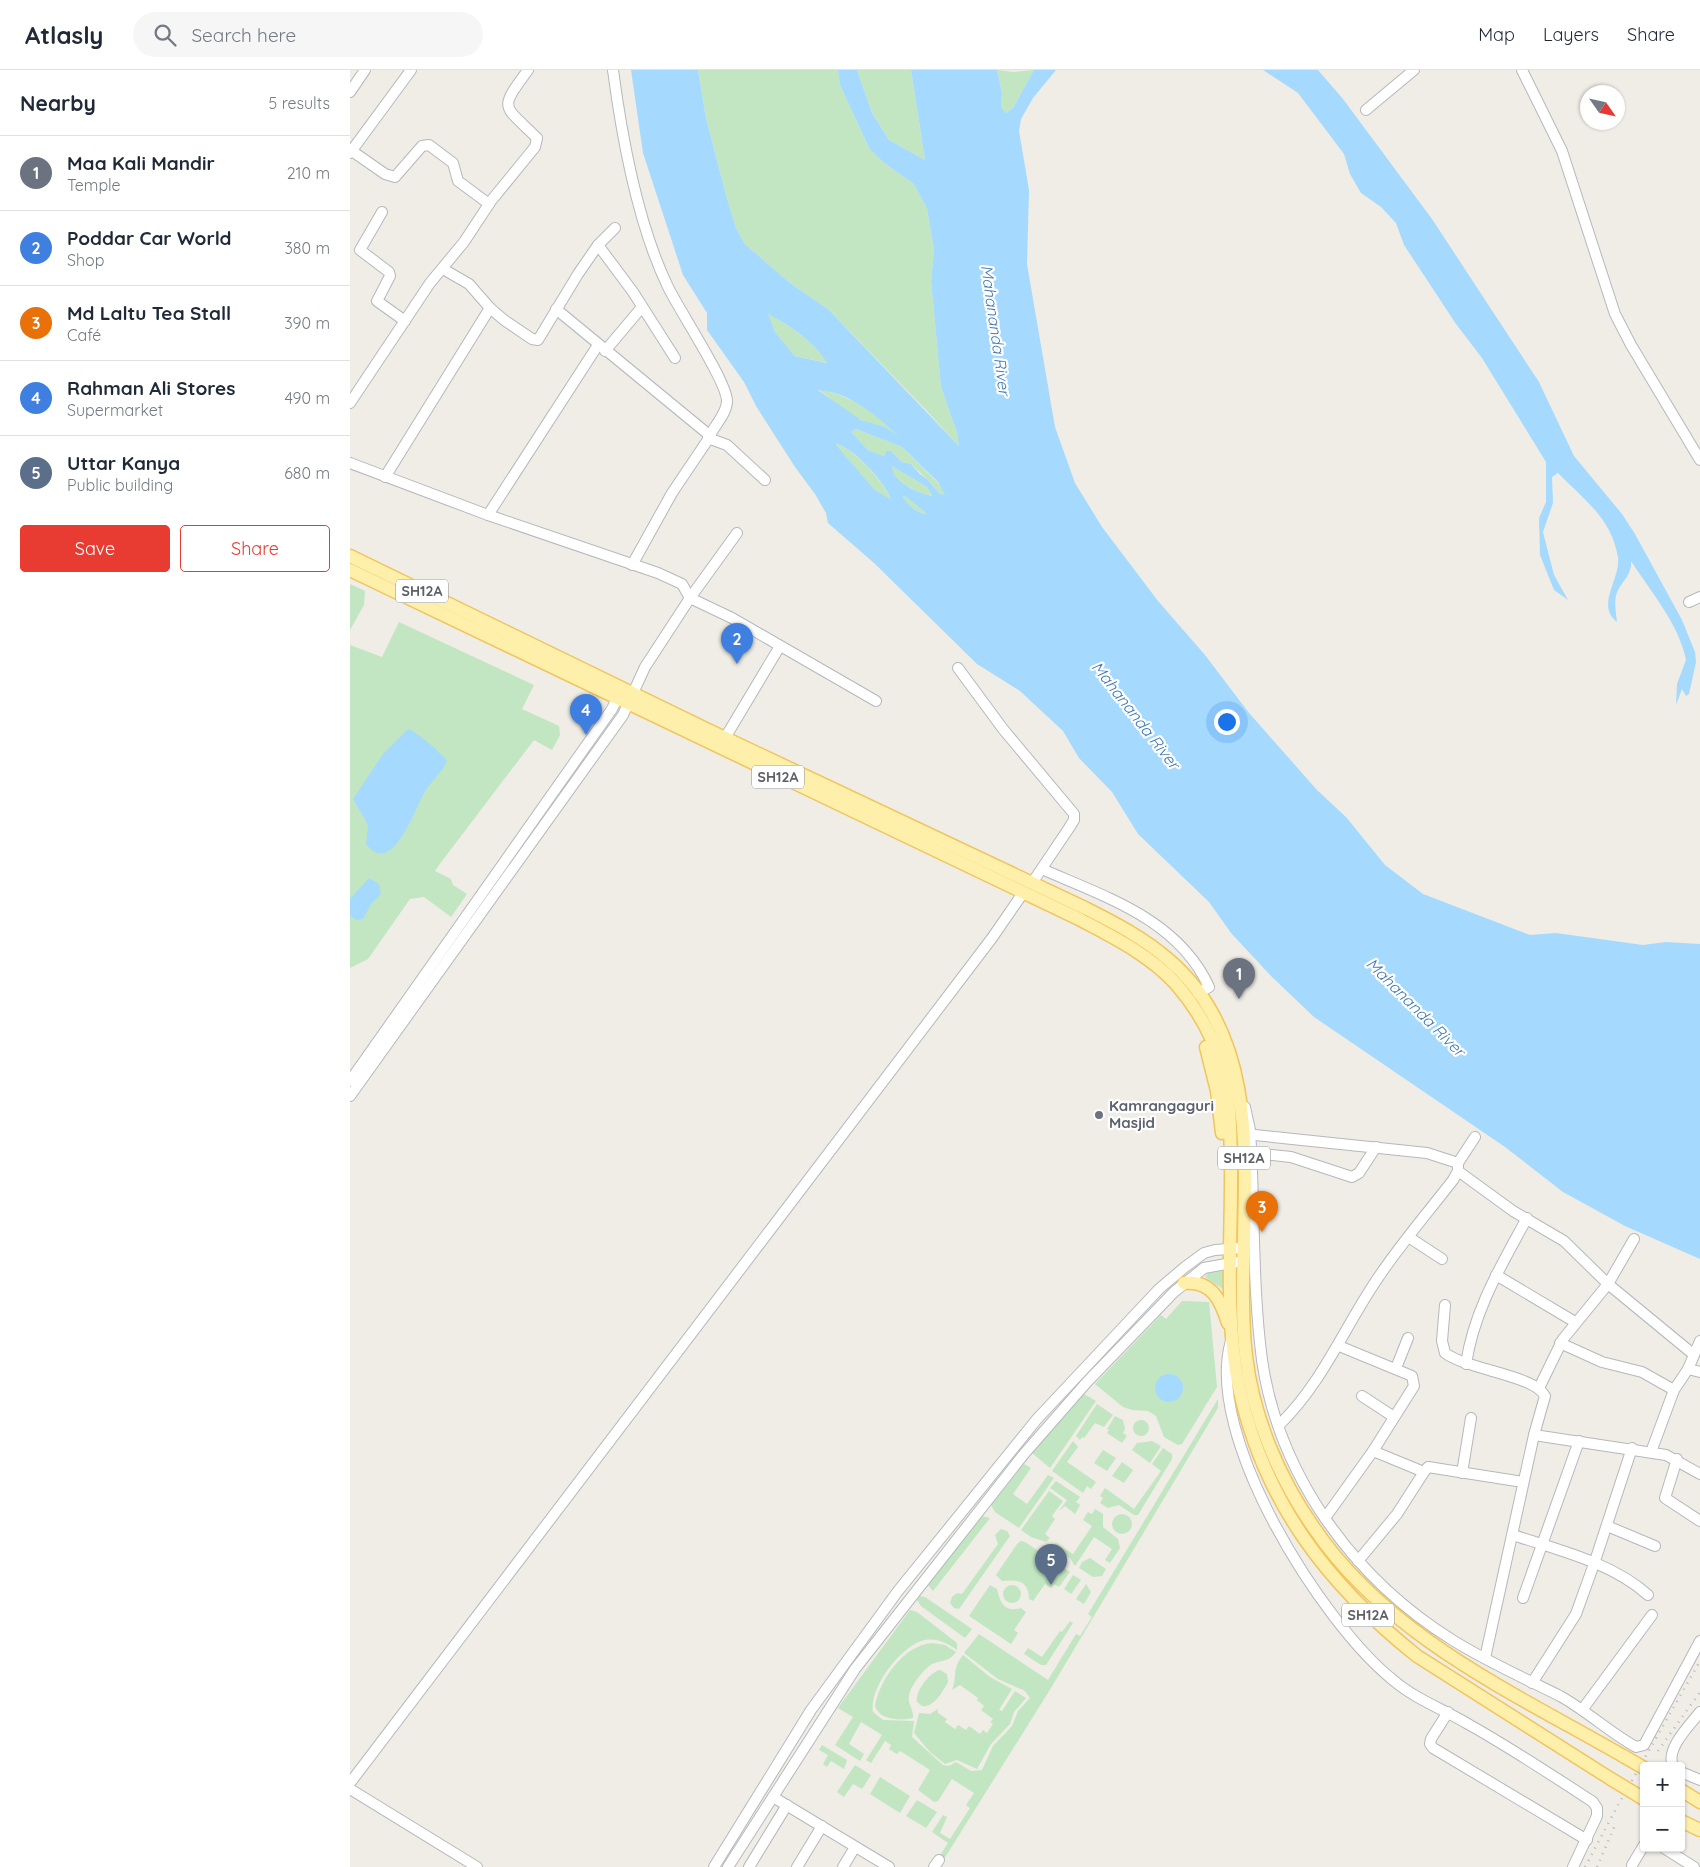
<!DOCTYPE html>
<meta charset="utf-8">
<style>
body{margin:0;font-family:Quicksand,sans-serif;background:#f6f6f7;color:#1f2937}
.controls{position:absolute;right:15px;bottom:15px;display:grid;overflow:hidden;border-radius:5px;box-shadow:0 1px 4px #0004}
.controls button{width:45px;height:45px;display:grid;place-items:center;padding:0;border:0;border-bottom:1px solid #e0e1e3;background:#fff;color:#1f2937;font:25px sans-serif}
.compass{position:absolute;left:1230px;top:15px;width:45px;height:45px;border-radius:50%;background:#fff;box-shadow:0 1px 4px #0004;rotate:124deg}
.you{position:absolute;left:876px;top:651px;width:18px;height:18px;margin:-12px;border:4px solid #fff;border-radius:50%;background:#1a73e8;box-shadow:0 0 0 8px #1a73e833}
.badge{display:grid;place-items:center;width:32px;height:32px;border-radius:50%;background:#e83c32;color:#fff;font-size:16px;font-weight:700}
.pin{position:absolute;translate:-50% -41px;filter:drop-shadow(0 1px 2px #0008)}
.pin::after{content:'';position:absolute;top:26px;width:18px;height:15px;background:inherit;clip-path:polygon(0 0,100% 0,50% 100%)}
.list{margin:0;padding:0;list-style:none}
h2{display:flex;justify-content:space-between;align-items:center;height:65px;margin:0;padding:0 20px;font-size:21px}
h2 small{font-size:16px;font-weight:400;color:#747a83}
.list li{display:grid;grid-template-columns:32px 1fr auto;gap:15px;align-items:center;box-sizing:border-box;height:75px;padding:0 20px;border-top:1px solid #e0e1e3}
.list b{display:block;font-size:19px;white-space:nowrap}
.list p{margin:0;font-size:16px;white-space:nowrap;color:#747a83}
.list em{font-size:16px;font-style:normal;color:#747a83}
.actions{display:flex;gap:10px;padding:15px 20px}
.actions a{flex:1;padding:11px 0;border:1px solid #e83c32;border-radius:5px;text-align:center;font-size:18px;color:#e83c32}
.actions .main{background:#e83c32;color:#fff}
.icon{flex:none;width:28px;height:28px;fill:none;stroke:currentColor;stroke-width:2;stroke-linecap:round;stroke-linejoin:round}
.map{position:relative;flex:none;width:1350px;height:1797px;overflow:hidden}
header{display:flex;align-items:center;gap:30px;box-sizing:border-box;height:70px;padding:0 25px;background:#fff;border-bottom:1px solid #e0e1e3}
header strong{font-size:24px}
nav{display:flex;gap:28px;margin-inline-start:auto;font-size:18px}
.search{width:350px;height:45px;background:#f6f6f7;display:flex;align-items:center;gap:12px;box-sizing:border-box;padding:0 18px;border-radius:28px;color:#747a83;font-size:19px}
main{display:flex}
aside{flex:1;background:#fff}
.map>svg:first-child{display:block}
</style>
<header>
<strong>Atlasly</strong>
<div class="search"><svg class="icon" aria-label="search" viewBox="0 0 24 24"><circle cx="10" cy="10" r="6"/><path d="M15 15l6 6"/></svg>Search here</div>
<nav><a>Map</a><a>Layers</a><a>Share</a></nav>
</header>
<main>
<aside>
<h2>Nearby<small>5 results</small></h2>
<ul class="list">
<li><span class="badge" style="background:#6b7280">1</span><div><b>Maa Kali Mandir</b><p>Temple</p></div><em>210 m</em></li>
<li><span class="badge" style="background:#3f7fe0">2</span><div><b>Poddar Car World</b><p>Shop</p></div><em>380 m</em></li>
<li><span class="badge" style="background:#e8710a">3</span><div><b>Md Laltu Tea Stall</b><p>Café</p></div><em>390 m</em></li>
<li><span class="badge" style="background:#3f7fe0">4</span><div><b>Rahman Ali Stores</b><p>Supermarket</p></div><em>490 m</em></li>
<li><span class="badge" style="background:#5c6f8a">5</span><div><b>Uttar Kanya</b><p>Public building</p></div><em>680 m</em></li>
</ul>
<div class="actions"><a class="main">Save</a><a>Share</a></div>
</aside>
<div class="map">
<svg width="1350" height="1797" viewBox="0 0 1350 1797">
<rect width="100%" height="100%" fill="#efede5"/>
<g fill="#c2e6c2">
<path d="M 348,0 L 488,0 L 490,15 L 520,80 L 538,96 L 564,114 L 577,139 L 584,180 L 581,211 L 591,317 L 607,363 L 609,376 L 576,340 L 478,239 L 440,213 L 395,174 L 386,158 L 376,125 L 356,48 Z"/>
<path d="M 507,0 L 561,0 L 575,90 L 539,70 L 522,43 Z"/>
<path d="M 647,0 L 664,2 L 684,0 L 663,38 L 656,43 L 651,37 L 652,23 Z"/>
<path d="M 417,243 C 439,255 464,272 478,293 L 445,286 L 425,262 Z"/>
<path d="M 468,319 C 496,324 531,344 549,366 L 547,367 L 535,357 L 521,354 L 503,346 Z"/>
<path d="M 506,359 L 552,377 L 588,413 L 596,425 L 589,423 L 581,413 L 561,394 L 552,392 L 541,381 L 536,381 L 534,386 L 518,380 L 501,362 Z"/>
<path d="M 484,374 C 499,373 538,416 541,431 L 524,419 Z"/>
<path d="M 541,395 L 577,417 L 582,427 C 568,423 542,411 541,395 Z"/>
<path d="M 555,426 L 577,444 C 569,445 557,434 553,427 Z"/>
<path d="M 0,514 L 15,521 L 14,535 L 0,560 Z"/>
<path d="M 49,552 L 184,615 L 172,639 L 209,656 L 210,665 L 202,680 L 184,670 L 89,795 L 85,801 L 101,809 L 103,815 L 117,824 L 101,847 L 74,827 L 60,829 L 18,889 L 0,898 L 0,575 L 32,587 Z"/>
<path d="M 870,1199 L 874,1200 L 873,1219 L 855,1207 L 858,1203 Z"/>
<path d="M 832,1231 L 859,1232 L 867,1317 L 832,1374 L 828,1375 L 814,1367 L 806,1346 L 798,1341 L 782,1340 L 773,1337 L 745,1314 L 811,1245 L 816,1249 Z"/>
<path d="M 734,1324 L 746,1331 L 700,1398 L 682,1383 Z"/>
<path d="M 868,1329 L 868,1338 L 701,1618 L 594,1789 L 589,1787 L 598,1773 L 582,1762 L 593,1745 L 597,1747 L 590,1763 L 600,1769 L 620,1738 L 616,1735 L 624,1723 L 602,1709 L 588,1731 L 584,1732 L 568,1720 L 580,1700 L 550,1681 L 547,1684 L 539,1679 L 541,1675 L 535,1671 L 521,1693 L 516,1690 L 532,1665 L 511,1652 L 499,1674 L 514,1684 L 510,1691 L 485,1675 L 503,1647 L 488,1638 L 560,1540 L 567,1542 L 607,1573 L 607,1580 C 597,1573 587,1568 575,1570 C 552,1574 518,1619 523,1642 L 533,1650 L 564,1651 L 562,1667 L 593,1695 L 599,1696 L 606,1692 L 621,1701 L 632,1700 L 643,1676 L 662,1656 L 668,1641 L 680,1628 L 675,1621 L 648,1609 L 614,1583 L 629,1564 L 698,1610 L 726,1564 L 730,1566 L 742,1547 L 738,1544 Z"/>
<path d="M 747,1334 L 763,1345 L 754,1357 L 745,1353 L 734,1368 L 732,1367 L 730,1370 L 726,1366 Z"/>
<path d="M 765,1346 L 773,1350 L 775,1359 L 773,1363 L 777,1366 L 772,1373 L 757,1363 L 759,1360 L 757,1359 Z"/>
<circle cx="791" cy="1358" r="8"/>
<path d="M 723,1371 L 728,1377 L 717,1392 L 746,1412 L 741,1419 L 737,1416 L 733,1423 L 702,1401 Z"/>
<path d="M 802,1371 L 811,1376 L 800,1393 L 782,1380 L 787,1373 Z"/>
<path d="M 813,1378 L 822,1384 L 822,1389 L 788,1445 L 784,1445 L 769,1435 L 758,1438 L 750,1433 L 753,1428 L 750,1426 L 755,1418 L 784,1439 L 811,1401 L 802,1394 Z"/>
<path d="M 753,1380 L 766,1388 L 757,1401 L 744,1393 Z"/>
<path d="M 772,1392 L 783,1400 L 774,1413 L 762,1406 Z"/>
<path d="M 674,1394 L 681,1398 L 663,1424 L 677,1434 L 698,1405 L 704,1408 L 669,1458 L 645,1442 L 641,1435 Z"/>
<path d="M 706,1411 L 730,1427 L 726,1432 L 730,1435 L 725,1444 L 715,1436 L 709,1441 L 717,1430 L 700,1418 Z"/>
<path d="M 699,1421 L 713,1431 L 702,1446 L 705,1449 L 695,1464 L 700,1468 L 696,1472 L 681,1467 L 671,1460 Z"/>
<path d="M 745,1439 L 753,1444 L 753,1457 L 768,1469 L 770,1478 L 760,1493 L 755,1490 L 762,1479 L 744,1467 L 725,1496 L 720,1488 L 704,1477 L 706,1473 L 723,1484 L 742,1456 L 733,1450 L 738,1442 L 742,1444 Z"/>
<circle cx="772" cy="1454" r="10"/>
<path d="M 632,1446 L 640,1448 L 583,1521 L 578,1515 Z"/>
<path d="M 651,1459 L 657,1461 L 660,1466 L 609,1539 L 604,1538 L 600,1533 L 602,1527 L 607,1523 L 612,1524 L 648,1474 L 645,1465 Z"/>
<path d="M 671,1471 L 675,1472 L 720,1502 L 709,1517 L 704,1514 L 701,1518 L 695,1514 L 683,1531 L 679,1529 C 679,1511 667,1509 652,1511 L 646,1505 L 667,1474 Z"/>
<path d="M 740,1488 L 756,1499 L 752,1506 L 743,1507 L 729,1498 L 732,1492 Z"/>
<path d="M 723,1505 L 731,1510 L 721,1524 L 714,1519 Z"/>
<path d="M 736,1514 L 741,1522 L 734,1534 L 726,1529 Z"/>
<path d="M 640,1515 L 647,1519 C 650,1532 654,1543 671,1538 L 676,1542 L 664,1560 L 668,1563 L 661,1574 L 619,1546 Z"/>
<circle cx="662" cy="1524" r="9"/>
<path d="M 570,1526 L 575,1527 L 622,1559 L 615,1568 L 571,1536 L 567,1530 Z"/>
<path d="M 720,1551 L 723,1553 L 696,1595 L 691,1595 L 674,1584 L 678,1578 L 692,1587 L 710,1561 L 712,1562 Z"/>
<path d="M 582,1573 L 595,1575 L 606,1582 C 599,1592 592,1590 582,1594 C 574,1599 560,1616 559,1626 C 557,1634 564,1639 563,1648 C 551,1651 529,1650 525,1636 C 530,1609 554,1575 582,1573 Z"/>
<path d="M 613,1585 L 640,1607 L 662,1619 L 649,1640 L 652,1641 L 665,1621 L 676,1628 L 664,1642 L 660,1654 L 641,1674 L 627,1699 L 607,1690 L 595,1694 L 580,1682 L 564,1663 L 569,1643 L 580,1644 L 588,1639 L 588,1643 L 597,1649 L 595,1652 L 605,1659 L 608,1655 L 616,1660 L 619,1656 L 630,1664 L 633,1660 L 637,1663 L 643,1654 L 640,1652 L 643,1649 L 631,1640 L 634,1636 L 627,1630 L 628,1628 L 610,1615 L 602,1620 C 608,1605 601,1600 613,1585 Z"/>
<path d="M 590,1600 L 597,1604 L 598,1612 C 593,1621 584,1638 572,1636 L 567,1632 C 565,1621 580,1602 590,1600 Z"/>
<path d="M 472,1675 L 497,1690 L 494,1699 L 481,1691 L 477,1697 L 473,1694 L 478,1685 L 469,1680 Z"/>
<path d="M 505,1695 L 521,1705 L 512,1719 L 503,1714 L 494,1727 L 487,1722 Z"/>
<path d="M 530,1707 L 560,1726 L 550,1743 L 520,1724 Z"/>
<path d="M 567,1730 L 587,1742 L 576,1758 L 556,1746 Z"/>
</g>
<g fill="#a5dafe" fill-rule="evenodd">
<path d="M 281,0 L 348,0 L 356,48 L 376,125 L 386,158 L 395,174 L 440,213 L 478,239 L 609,376 L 607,363 L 591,317 L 581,211 L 584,180 L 577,139 L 564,114 L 538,96 L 520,80 L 490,15 L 488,0 L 507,0 L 522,43 L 539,70 L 575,90 L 561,0 L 647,0 L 652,23 L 651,37 L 656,43 L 663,38 L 684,0 L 706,0 L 683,28 L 671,49 L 669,61 L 679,120 L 677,194 L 705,357 L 725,413 L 752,457 L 808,531 L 855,585 L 899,643 L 967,720 L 996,747 L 1035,795 L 1073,824 L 1180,865 L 1206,863 L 1293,875 L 1316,872 L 1350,874 L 1350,1189 L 1275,1156 L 1213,1122 L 1155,1077 L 964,947 L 922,907 L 881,863 L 859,832 L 788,764 L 762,722 L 729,688 L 713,661 L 670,621 L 627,594 L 524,493 L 478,453 L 476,443 L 465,424 L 445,397 L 406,336 L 394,312 L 357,260 L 357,243 L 333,205 L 293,83 ZM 418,244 C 438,254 466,273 477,293 L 445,286 L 425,262 ZM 468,320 C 499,322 528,346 549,367 L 535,357 L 511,350 ZM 506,359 L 552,377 L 588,412 L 595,425 L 589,423 L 578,410 L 570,404 L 561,394 L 552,392 L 541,381 L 536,381 L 534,386 L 518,380 L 501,362 ZM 485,374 C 500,374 538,415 541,430 L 524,419 ZM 542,396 L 577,417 L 582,426 C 568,424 541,410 542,396 ZM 555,426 L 577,444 C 569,445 557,434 553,427 Z"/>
<path d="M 913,0 L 968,0 L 993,29 L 1082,149 L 1189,312 L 1224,386 L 1272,444 L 1285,464 L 1332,550 L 1345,582 L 1346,592 L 1339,624 L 1336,626 L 1332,619 L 1326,635 L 1327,614 L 1336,590 C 1329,554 1301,522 1281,491 C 1282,504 1274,509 1268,520 C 1263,530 1266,542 1267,552 C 1245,535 1271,509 1268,487 C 1261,447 1233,429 1208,403 L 1202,407 L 1203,433 L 1193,462 L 1204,505 L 1218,530 L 1204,520 L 1190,485 L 1189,448 L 1196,432 L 1196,392 L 1132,288 L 1106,254 L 1054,175 L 1046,153 L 1031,137 L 1011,123 L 1000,104 L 994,84 L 948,23 Z"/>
<path d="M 58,659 C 63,659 94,685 97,691 C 92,703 79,713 73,725 C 64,741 42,808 16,774 L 18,755 L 3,729 L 33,684 Z"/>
<path d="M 19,808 L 29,814 L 31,824 L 21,834 L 13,849 L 7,850 L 0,846 L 0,829 Z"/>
<circle cx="819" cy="1318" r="14"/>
</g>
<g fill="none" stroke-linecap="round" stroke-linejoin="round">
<defs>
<g id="minor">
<path d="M 263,0 C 272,68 288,155 318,217 C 329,240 377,312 377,331 C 377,345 361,359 357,371 L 322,423 L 282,495"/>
<path d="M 1172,0 L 1212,81 L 1265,244 L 1281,275 L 1350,390"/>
<path d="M 0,22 L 15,0"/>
<path d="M 1016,40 L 1064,0"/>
<path d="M 2,81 L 35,104 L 45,107 L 72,76 L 79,75 L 103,93 L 108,111 L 139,134"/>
<path d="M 0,83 L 61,0"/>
<path d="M 32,142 L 10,180 L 39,202 L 40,206 L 27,231 L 55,251"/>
<path d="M 248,175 L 283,222 L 325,288"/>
<path d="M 93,199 L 119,214 L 140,238 L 154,250 L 182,269 L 188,270 L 228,204 L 248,175 L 265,158"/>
<path d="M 206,239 L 358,364"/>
<path d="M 255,281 L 292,237"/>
<path d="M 0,333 L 80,213 L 114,172 L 141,131 L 185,77 L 187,68 C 153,34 148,41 178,0"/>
<path d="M 358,368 L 377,375 L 415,410"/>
<path d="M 0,393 L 138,445 L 308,503 L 332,514 L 340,528 L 295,597 L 273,645 L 0,1026"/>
<path d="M 35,407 L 140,238"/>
<path d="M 138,445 L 248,275"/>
<path d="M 387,463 L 340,528 L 382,548 L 526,631"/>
<path d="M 1339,532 L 1350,527"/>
<path d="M 608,598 L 653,659 L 724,744 L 724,750 L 719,758 L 682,813"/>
<path d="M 375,668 L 430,576"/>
<path d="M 692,799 C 755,827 828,849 859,917 L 848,923"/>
<path d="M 0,1011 L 262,639 L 270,622"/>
<path d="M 895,1037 L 900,1060 C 905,1136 902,1214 912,1290 C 929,1407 1005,1510 1104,1571 C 1138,1592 1174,1608 1210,1626 C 1237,1641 1259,1662 1286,1677 L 1294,1675 L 1350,1571"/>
<path d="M 895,1064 L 1077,1083 L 1108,1093"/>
<path d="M 895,1082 L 941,1087 L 1002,1107 L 1009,1103 L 1026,1077"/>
<path d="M 1108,1101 L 1163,1141 L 1214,1171 L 1258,1214 L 1343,1284"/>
<path d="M 1060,1168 L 1092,1189"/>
<path d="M 1146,1205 L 1225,1252"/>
<path d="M 1095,1235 L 1092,1271 L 1095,1283 C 1118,1300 1184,1305 1195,1326 L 1184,1365 L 1135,1588"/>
<path d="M 881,1271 C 853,1365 971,1552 1043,1610 C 1065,1629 1093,1639 1118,1654 C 1161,1678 1202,1705 1243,1732 L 1247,1738 L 1247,1746 L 1223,1797"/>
<path d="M 1210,1273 L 1252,1292 L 1292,1302 L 1324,1320"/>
<path d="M 1116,1294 C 1124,1240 1151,1196 1177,1148"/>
<path d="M 1046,1298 L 1058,1268"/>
<path d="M 1338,1299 L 1350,1302"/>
<path d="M 1189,1318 L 1213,1269 L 1258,1214 L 1284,1169"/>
<path d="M 1012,1326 L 1044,1347"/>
<path d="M 929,1355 C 969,1317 992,1263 1022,1217 C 1046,1179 1076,1145 1103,1110 L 1108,1101 L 1108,1093 L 1125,1067"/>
<path d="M 1184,1365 L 1316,1385 L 1350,1404"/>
<path d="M 1023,1381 L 1074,1402 L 1078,1397 L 1173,1412"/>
<path d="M 1301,1382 L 1324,1320 L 1338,1299 L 1350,1271"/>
<path d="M 1327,1389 L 1315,1428 L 1350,1451"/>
<path d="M 1112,1403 L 1121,1348"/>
<path d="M 975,1448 L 1023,1381 L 1064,1316 L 1062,1306 L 989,1276"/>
<path d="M 1257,1456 L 1305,1476"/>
<path d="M 1163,1465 C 1208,1480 1263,1493 1298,1525"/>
<path d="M 1008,1491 L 1047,1444 L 1074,1402"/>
<path d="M 1173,1528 L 1229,1371"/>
<path d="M 1182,1613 L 1226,1544 L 1244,1494 L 1282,1378"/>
<path d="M 1232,1640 L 1302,1545"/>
<path d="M 1098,1642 L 1081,1669 L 1080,1674 L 1083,1678 L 1237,1770"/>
<path d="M 1323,1696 C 1315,1679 1340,1655 1350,1642"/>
<path d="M 1331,1702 L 1350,1710"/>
<path d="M 0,1713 L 642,868 L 673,823"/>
<path d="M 0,1719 L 127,1797"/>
<path d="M 423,1727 L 539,1797"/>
<path d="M 1314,1778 L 1344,1797"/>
<path d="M 1282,1795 L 1294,1775"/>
<path d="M 364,1797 L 461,1640 L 548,1521 L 687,1349 L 809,1219 L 835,1197 L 854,1183 L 865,1180 L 892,1178"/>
<path d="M 378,1797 L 505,1599 L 674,1384 L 737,1312 L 824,1222 L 854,1198 L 887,1192"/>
<path d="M 399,1797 L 437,1735"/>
<path d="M 447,1797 L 472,1756"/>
<path d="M 493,1797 L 505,1777"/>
<path d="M 584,1797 L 589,1790"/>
</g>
<g id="major">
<path d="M 0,486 L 358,660 L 735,838 C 765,853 794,868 819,890 C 932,987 881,1157 896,1286 C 903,1347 929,1408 964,1458 C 1038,1567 1164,1623 1275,1687"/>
<path d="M 0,500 L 729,849 C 763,867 800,885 826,914 C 847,938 863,967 872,997 C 881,1027 880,1061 881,1092 C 882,1165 874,1246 889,1317 C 913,1431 978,1515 1067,1586 L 1261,1709"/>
<path d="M 856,977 L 867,1021 L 872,1063"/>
<path d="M 834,1213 C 862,1210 871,1231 878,1253"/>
<path d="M 1331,1720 L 1350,1732"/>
<path d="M 1331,1751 L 1350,1760"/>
</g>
</defs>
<use href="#minor" stroke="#b5b8bc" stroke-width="12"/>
<use href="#major" stroke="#f1c45c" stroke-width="15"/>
<use href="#minor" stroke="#fff" stroke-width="10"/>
<use href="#major" stroke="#feefaa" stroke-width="12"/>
<g stroke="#b5b6b6" stroke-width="2.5" stroke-dasharray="1 6" stroke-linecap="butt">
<path d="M 1308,1681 L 1350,1622"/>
<path d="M 1235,1797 L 1268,1735 L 1350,1591"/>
<path d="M 1247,1797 L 1266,1753"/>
</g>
<defs>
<g id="major-bridge">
<path d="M 1275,1687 L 1294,1698"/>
<path d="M 1261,1709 L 1294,1729"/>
</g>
</defs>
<use href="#major-bridge" stroke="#f1c45c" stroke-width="15" stroke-linecap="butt"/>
<use href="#major-bridge" stroke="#feefaa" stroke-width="12"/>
</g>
<circle fill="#6b7280" stroke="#fff" stroke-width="2" cx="749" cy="1045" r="5"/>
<g text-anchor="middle" stroke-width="4.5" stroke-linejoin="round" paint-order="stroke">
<g fill="#fff" stroke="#8e9093" stroke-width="1">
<rect x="46" y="509.5" width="52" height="23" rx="4"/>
<rect x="402" y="695.5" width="52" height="23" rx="4"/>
<rect x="868" y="1076.5" width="52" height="23" rx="4"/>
<rect x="992" y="1533.5" width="52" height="23" rx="4"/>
</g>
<g font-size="14" font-weight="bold" fill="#5d6165">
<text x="72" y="526">SH12A</text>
<text x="428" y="712">SH12A</text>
<text x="894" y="1093">SH12A</text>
<text x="1018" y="1550">SH12A</text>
</g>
<g font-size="15" font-weight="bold" fill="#5b616d" stroke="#fff" text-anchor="start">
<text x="759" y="1041">Kamrangaguri<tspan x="759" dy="17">Masjid</tspan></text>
</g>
<g font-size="16" font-style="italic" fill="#427ab1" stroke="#fff">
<text transform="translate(646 260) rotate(82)" y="6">Mahananda River</text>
<text transform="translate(786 645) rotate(52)" y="6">Mahananda River</text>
<text transform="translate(1066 937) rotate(45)" y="6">Mahananda River</text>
</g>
</g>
</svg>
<div class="controls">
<button>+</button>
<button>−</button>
</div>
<svg class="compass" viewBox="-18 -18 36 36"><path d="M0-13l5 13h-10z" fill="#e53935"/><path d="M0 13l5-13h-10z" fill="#747a83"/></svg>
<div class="you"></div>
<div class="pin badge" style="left:889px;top:929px;background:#6b7280">1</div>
<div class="pin badge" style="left:387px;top:594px;background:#3f7fe0">2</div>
<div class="pin badge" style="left:912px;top:1162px;background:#e8710a">3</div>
<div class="pin badge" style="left:236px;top:665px;background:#3f7fe0">4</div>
<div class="pin badge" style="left:701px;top:1515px;background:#5c6f8a">5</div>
</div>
</main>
